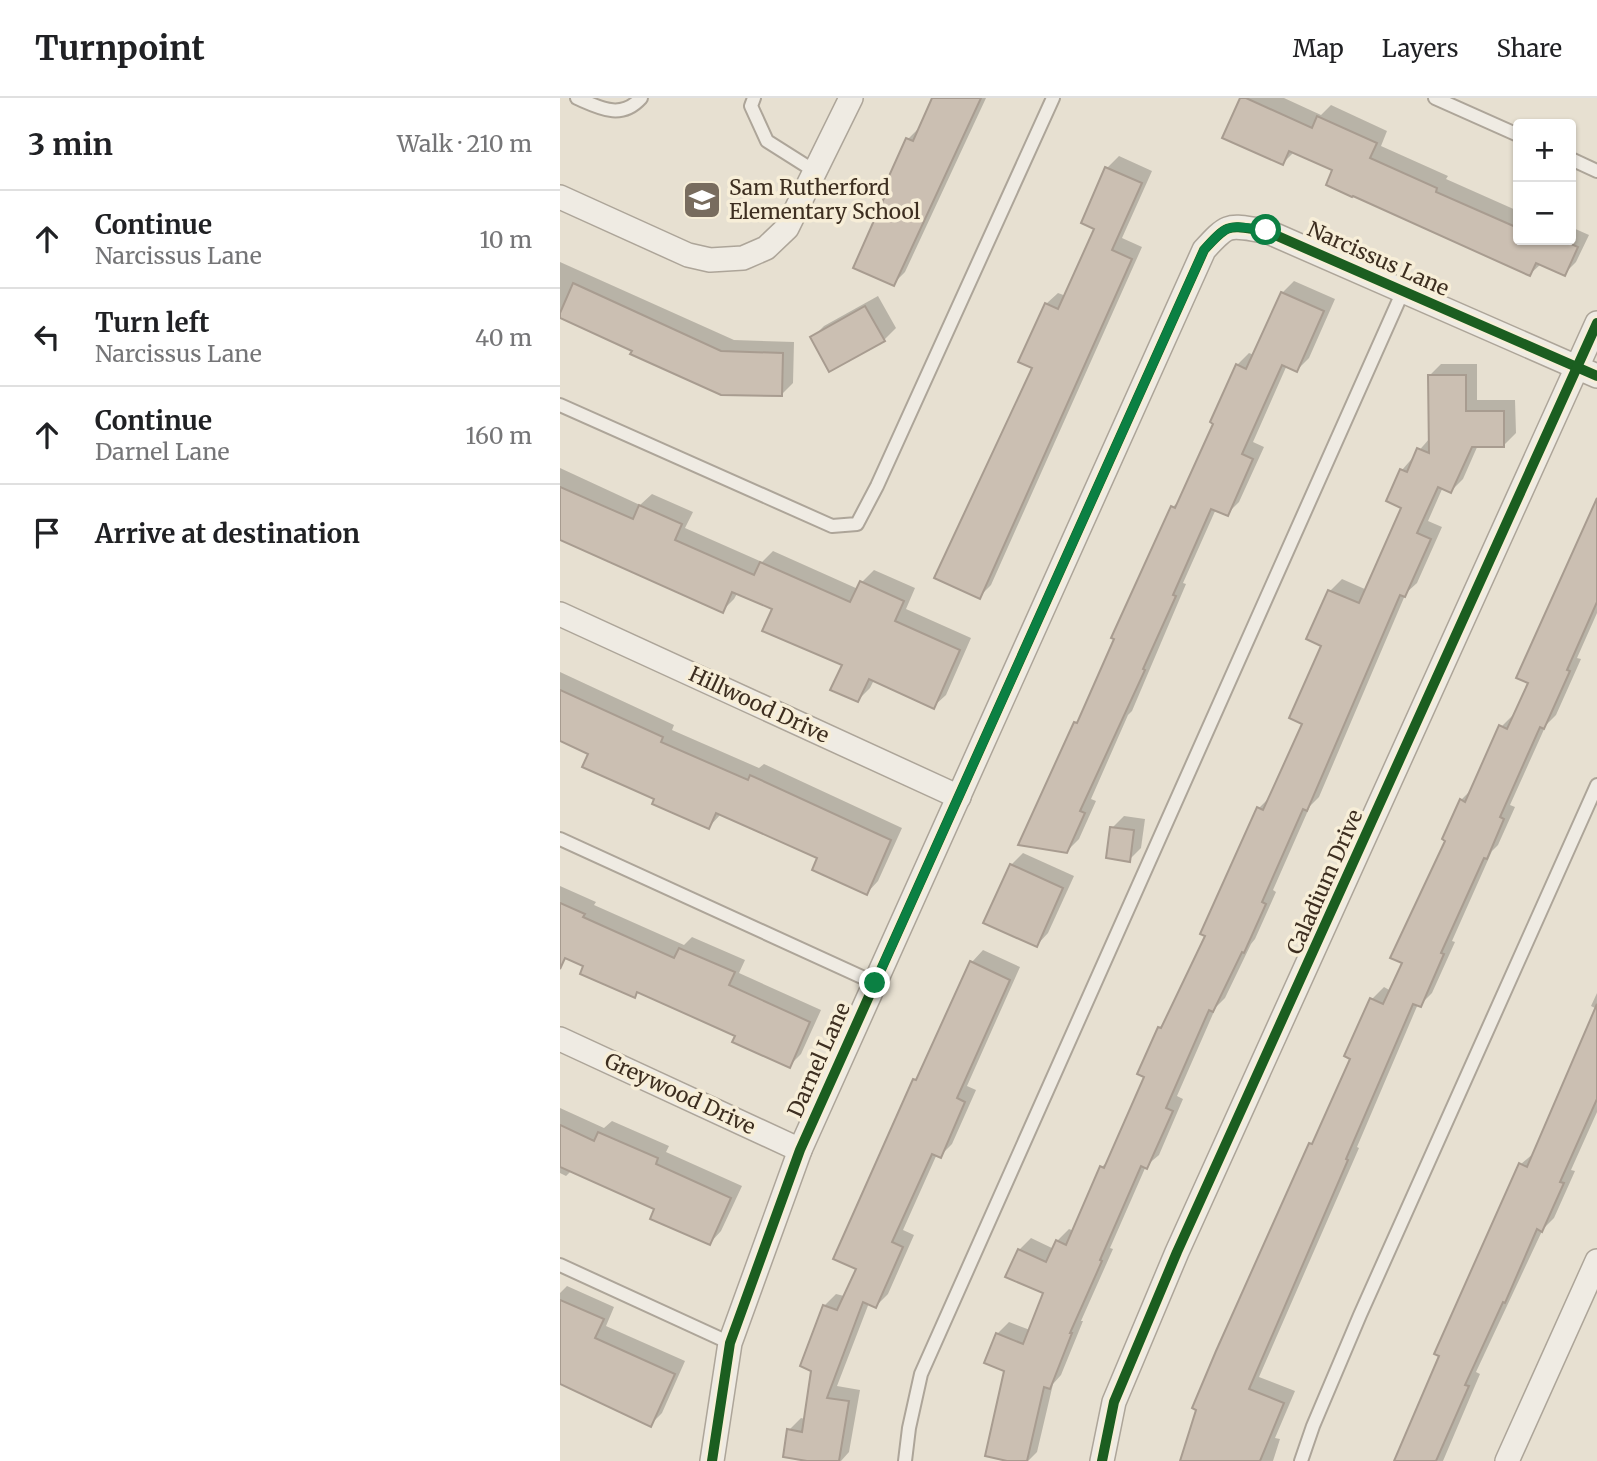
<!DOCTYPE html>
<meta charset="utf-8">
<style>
body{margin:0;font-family:Merriweather,serif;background:#f6f6f6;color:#202124}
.controls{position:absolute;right:21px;top:21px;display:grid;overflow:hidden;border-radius:7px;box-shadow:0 2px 5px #0004}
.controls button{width:63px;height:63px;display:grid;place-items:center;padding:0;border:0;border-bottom:2px solid #e0e0e0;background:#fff;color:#202124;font:35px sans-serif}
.stop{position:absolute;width:21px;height:21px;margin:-16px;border:5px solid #0b8043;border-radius:50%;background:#fff}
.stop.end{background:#0b8043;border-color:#fff;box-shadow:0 2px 7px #0008}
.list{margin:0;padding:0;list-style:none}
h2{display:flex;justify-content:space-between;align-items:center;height:91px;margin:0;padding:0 28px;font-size:30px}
h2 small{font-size:23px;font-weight:400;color:#757577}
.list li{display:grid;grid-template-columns:46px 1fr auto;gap:21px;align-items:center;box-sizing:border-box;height:98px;padding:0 28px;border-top:2px solid #e0e0e0}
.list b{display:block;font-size:26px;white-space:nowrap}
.list p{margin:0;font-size:23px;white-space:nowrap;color:#757577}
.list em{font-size:23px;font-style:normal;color:#757577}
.icon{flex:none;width:38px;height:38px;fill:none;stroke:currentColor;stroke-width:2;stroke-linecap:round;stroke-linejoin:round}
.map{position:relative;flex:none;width:1037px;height:1363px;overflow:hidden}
header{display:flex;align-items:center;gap:42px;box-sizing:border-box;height:98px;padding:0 35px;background:#fff;border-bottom:2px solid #e0e0e0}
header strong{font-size:33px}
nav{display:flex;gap:38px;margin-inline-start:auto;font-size:24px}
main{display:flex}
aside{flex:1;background:#fff}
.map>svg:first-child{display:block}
</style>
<header>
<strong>Turnpoint</strong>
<nav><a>Map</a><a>Layers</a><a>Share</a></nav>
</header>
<main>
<aside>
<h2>3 min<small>Walk · 210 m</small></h2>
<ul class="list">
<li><svg class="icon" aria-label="ahead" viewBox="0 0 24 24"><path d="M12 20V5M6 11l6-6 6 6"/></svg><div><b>Continue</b><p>Narcissus Lane</p></div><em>10 m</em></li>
<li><svg class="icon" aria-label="left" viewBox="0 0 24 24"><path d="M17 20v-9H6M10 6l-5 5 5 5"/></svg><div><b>Turn left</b><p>Narcissus Lane</p></div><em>40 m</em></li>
<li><svg class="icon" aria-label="ahead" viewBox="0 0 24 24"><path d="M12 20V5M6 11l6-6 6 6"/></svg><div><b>Continue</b><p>Darnel Lane</p></div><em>160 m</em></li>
<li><svg class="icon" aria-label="arrive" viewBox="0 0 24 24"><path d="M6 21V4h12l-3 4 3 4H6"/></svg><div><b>Arrive at destination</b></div></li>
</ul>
</aside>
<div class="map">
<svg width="1037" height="1363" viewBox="0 0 1037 1363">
<rect width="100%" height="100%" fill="#e7e0d1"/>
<g fill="#0003">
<path d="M 373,0 L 426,0 L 345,174 L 333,186 L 326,99 L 322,97 L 348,41 L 360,29 Z"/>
<path d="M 682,0 L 724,0 L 761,17 L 771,7 L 827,33 L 821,48 L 888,78 L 886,81 L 958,113 L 958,142 L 1011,142 L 1011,129 L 1029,137 L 1016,164 L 1004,176 L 981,166 L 970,176 L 775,71 L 735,53 L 723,65 Z"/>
<path d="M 559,58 L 592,73 L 562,140 L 582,149 L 431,487 L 419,499 L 474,269 L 486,206 L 498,195 L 506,198 L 536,130 L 547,70 Z"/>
<path d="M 0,164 L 174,242 L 234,244 L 233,285 L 221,297 L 74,252 L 0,218 Z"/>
<path d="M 734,183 L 775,201 L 749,260 L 737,272 L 727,267 L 693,344 L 704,349 L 679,404 L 667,416 L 656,411 L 623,485 L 626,486 L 572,613 L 568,617 L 531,701 L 536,703 L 519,741 L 507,753 L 515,625 L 522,619 L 613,409 L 621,401 L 655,325 L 677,267 L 689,255 L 694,257 L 722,195 Z"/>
<path d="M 318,198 L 336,230 L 324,242 L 252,240 L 264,228 Z"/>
<path d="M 881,266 L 917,266 L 917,302 L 955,302 L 956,335 L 944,347 L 918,347 L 903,381 L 891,393 L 883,389 L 868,423 L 882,429 L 857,485 L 846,495 L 759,699 L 750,708 L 713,792 L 716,794 L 695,841 L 691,846 L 665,900 L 656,909 L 617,998 L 623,1001 L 599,1057 L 586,1068 L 550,1150 L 553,1151 L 521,1223 L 523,1223 L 501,1277 L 493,1286 L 477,1354 L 468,1363 L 454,1363 L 446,1272 L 437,1236 L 449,1224 L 470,1232 L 485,1194 L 459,1152 L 471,1140 L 494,1151 L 497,1143 L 509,1131 L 514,1133 L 542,1069 L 550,1061 L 587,978 L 599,930 L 608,921 L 648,837 L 699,710 L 711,698 L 744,625 L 764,547 L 770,493 L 782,481 L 807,492 L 844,409 L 842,372 L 870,340 L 869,278 Z"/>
<path d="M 0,370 L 80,407 L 92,396 L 133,414 L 125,430 L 202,464 L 213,453 L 298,491 L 302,484 L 314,472 L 355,490 L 346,511 L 411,540 L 386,597 L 374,608 L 314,582 L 310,590 L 298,602 L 284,566 L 214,510 L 178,494 L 174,501 L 162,513 L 0,440 Z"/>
<path d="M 1037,409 L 1037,515 L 1017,560 L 1021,561 L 996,617 L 986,627 L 950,707 L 955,709 L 938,747 L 932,753 L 892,843 L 895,844 L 872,895 L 860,907 L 858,906 L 797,1049 L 799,1050 L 699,1279 L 735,1293 L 715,1340 L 720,1341 L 713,1363 L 621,1363 L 751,1046 L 757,1040 L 792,960 L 812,901 L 824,889 L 831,893 L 844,864 L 901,702 L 913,690 L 941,629 L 953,617 L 955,618 Z"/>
<path d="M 0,574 L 114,627 L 112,632 L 199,670 L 204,666 L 342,730 L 318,783 L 307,795 L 260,759 L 160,717 L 149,729 L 97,700 L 31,655 L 0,641 Z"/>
<path d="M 564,718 L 585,721 L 581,750 L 569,762 L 552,730 Z"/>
<path d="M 463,755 L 514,778 L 488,835 L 477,847 L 451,767 Z"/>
<path d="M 0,788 L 36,804 L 34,807 L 124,847 L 132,839 L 185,862 L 179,875 L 261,912 L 241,956 L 229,968 L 177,937 L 79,893 L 74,898 L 25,867 L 0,856 Z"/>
<path d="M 423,852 L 460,869 L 407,988 L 416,992 L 392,1046 L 380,1058 L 377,1056 L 343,1132 L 354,1137 L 328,1196 L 316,1208 L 309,1205 L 277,1288 L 300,1292 L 289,1354 L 281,1363 L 258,1363 L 229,1332 L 241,1320 L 245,1321 L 264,1208 L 276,1196 L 284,1198 L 298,1170 L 354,982 L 361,976 L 412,864 Z"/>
<path d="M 1037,895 L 1037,1014 L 1011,1072 L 1015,1073 L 994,1120 L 983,1131 L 916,1274 L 920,1276 L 883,1363 L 835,1363 L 961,1066 L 974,1055 L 1037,911 L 1031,908 Z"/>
<path d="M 0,1010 L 44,1030 L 52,1023 L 109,1048 L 106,1054 L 182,1088 L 161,1133 L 150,1145 L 97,1110 L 12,1072 L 6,1078 L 0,1075 Z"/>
<path d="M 7,1188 L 54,1209 L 46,1228 L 125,1263 L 102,1315 L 91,1326 L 0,1286 L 0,1195 Z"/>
</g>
<g fill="#cbbfb2" stroke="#a89c90" stroke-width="2">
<path d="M 372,0 L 421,0 L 334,188 L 293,170 L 324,100 L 320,98 L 346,40 L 353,43 Z"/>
<path d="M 680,0 L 686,0 L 752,30 L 757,18 L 817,45 L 810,60 L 877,90 L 876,94 L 958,130 L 958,142 L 1002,142 L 1018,149 L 1005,178 L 976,165 L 970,178 L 793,98 L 792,99 L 766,87 L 772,72 L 729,53 L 723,67 L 662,40 Z"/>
<path d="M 545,69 L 582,85 L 552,152 L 572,161 L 420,501 L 374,480 L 472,270 L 458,264 L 485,205 L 498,211 L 534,131 L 521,125 Z"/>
<path d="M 13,185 L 161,253 L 223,255 L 222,298 L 161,297 L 70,256 L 72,253 L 0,220 L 0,215 Z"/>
<path d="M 721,194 L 764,213 L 737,274 L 722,267 L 682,356 L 693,361 L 668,418 L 651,411 L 613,497 L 616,498 L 583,571 L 585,572 L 520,713 L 525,715 L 507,755 L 458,747 L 514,624 L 517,625 L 554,541 L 551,540 L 611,408 L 615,410 L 653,326 L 650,324 L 676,266 L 686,271 Z"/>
<path d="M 305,208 L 325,243 L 269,274 L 250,239 Z"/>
<path d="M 868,277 L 906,277 L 906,313 L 944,313 L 944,349 L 912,349 L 891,395 L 878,389 L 857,435 L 871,441 L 845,499 L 840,497 L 747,713 L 743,711 L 702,804 L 706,806 L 684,855 L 682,854 L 653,914 L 649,912 L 606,1010 L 613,1013 L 587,1071 L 581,1068 L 540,1162 L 542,1163 L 510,1235 L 512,1235 L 490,1291 L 484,1289 L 467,1363 L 447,1363 L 425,1358 L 444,1273 L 424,1265 L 436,1235 L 463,1246 L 483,1195 L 445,1179 L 458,1151 L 486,1164 L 496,1142 L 506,1147 L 540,1068 L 544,1070 L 584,979 L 577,976 L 598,929 L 601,930 L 645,838 L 640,836 L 697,709 L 703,712 L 742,626 L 729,620 L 761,548 L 746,541 L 768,492 L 799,505 L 841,410 L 826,403 L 840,371 L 847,374 L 857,350 L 869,355 Z"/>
<path d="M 0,389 L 73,421 L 79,407 L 122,426 L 115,442 L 194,477 L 200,464 L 290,504 L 300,483 L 344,503 L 335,523 L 400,552 L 374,611 L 309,581 L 298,604 L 270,592 L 282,567 L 202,533 L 212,511 L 172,494 L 163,515 L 0,442 Z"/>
<path d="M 1037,400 L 1037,504 L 1007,572 L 1010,573 L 984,631 L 980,629 L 940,719 L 944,721 L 927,761 L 924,760 L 881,855 L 884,856 L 861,909 L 853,906 L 786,1061 L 788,1062 L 689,1291 L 724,1305 L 700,1363 L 620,1363 L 636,1312 L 632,1310 L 656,1253 L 749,1045 L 752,1046 L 790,961 L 784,958 L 810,900 L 823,906 L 842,865 L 830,860 L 885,743 L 882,741 L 900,701 L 905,704 L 939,627 L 947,631 L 968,585 L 956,580 Z"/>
<path d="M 0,592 L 103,639 L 101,644 L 188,682 L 190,677 L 331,742 L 307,797 L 252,772 L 257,760 L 156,715 L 149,731 L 92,706 L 94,701 L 22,669 L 28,656 L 0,643 Z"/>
<path d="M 550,729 L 574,732 L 570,764 L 546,760 Z"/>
<path d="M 450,766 L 503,790 L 477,849 L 423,825 Z"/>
<path d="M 0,805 L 25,816 L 23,819 L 114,860 L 119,850 L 175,874 L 169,887 L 250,924 L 230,970 L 172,944 L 175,938 L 77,894 L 75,900 L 20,876 L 23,868 L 5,860 L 0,871 Z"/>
<path d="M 410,863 L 450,882 L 397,1000 L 405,1004 L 381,1060 L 372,1056 L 332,1144 L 343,1149 L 316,1210 L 303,1204 L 267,1300 L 289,1303 L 279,1363 L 247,1363 L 223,1359 L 227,1331 L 242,1334 L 251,1273 L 240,1268 L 263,1207 L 277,1212 L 296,1171 L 273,1161 L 353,981 L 356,982 Z"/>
<path d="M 1037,906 L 1037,1001 L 1000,1084 L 1004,1085 L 982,1134 L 977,1131 L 945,1205 L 943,1204 L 905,1287 L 909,1288 L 876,1363 L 834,1363 L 879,1258 L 874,1256 L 959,1065 L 967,1069 Z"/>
<path d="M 0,1027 L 34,1043 L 38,1034 L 98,1060 L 96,1066 L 171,1100 L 150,1147 L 90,1121 L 94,1111 L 0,1069 Z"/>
<path d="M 0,1202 L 44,1221 L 35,1240 L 115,1276 L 91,1329 L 0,1286 Z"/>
</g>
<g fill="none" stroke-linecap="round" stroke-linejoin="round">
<defs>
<g id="service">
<path d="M 17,0 C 40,10 61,22 81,0"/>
<path d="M 194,0 L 191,8 L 207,43 L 256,74"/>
<path d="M 875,0 L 958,37"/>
<path d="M 1011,61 L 1037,73"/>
<path d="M 0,307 L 272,428 L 297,426 L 317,388 L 493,0"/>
<path d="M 0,741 L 315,885"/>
<path d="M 0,1167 L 170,1245"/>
<path d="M 345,1363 L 349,1330 L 361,1276 L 843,193"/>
<path d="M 741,1363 L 753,1328 L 800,1217 L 1037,687"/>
</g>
<g id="minor">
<path d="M 0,99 L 128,157 L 150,162 L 183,160 L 206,150 L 227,130 L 291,0"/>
<path d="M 0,516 L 399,699"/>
<path d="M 0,941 L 240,1052"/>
<path d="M 152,1363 L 170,1245 L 240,1052 L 644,152 C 670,123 669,128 706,133 L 1037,278"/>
<path d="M 542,1363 L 554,1304 L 617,1154 L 1037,225"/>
<path d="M 947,1363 L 1037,1163"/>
</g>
</defs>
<use href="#service" stroke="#ada599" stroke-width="16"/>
<use href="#minor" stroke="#ada599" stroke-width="26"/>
<use href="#service" stroke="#efebe3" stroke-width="12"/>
<use href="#minor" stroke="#efebe3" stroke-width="23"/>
<defs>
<g id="cycleway">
<path d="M 152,1363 L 170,1245 L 240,1052 L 644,152 C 670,123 669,128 706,133 L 1037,278"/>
<path d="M 542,1363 L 554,1304 L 617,1154 L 1037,225"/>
</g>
</defs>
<use href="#cycleway" stroke="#f7eed8" stroke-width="15"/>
<use href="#cycleway" stroke="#1b5e20" stroke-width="10"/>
</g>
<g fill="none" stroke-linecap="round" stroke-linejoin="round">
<path stroke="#0b8043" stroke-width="9" d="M 315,885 L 644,152 C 670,123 669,128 706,132"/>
</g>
<defs>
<symbol id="school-square" viewBox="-11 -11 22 22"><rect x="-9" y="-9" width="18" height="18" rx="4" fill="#786c5e" stroke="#f7eed8"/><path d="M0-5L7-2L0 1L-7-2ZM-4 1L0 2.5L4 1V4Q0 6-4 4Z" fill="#fff"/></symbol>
</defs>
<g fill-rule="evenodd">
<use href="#school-square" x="120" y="80" width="44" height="44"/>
</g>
<g text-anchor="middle" stroke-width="7" stroke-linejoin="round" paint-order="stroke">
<g font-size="21" fill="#3d2e20" stroke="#f7eed8" text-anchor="start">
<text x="169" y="97">Sam Rutherford<tspan x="169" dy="24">Elementary School</tspan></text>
</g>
<g font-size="21" fill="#3d2e20" stroke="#f7eed8">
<text transform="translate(818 161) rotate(24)" y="7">Narcissus Lane</text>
<text transform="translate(199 607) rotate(25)" y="7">Hillwood Drive</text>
<text transform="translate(765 784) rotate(-66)" y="7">Caladium Drive</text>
<text transform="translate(259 962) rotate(-66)" y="7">Darnel Lane</text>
<text transform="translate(120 996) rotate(25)" y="7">Greywood Drive</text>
</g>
</g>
</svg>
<div class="controls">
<button>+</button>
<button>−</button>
</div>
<div class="stop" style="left:706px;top:132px"></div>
<div class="stop end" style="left:315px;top:885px"></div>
</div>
</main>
